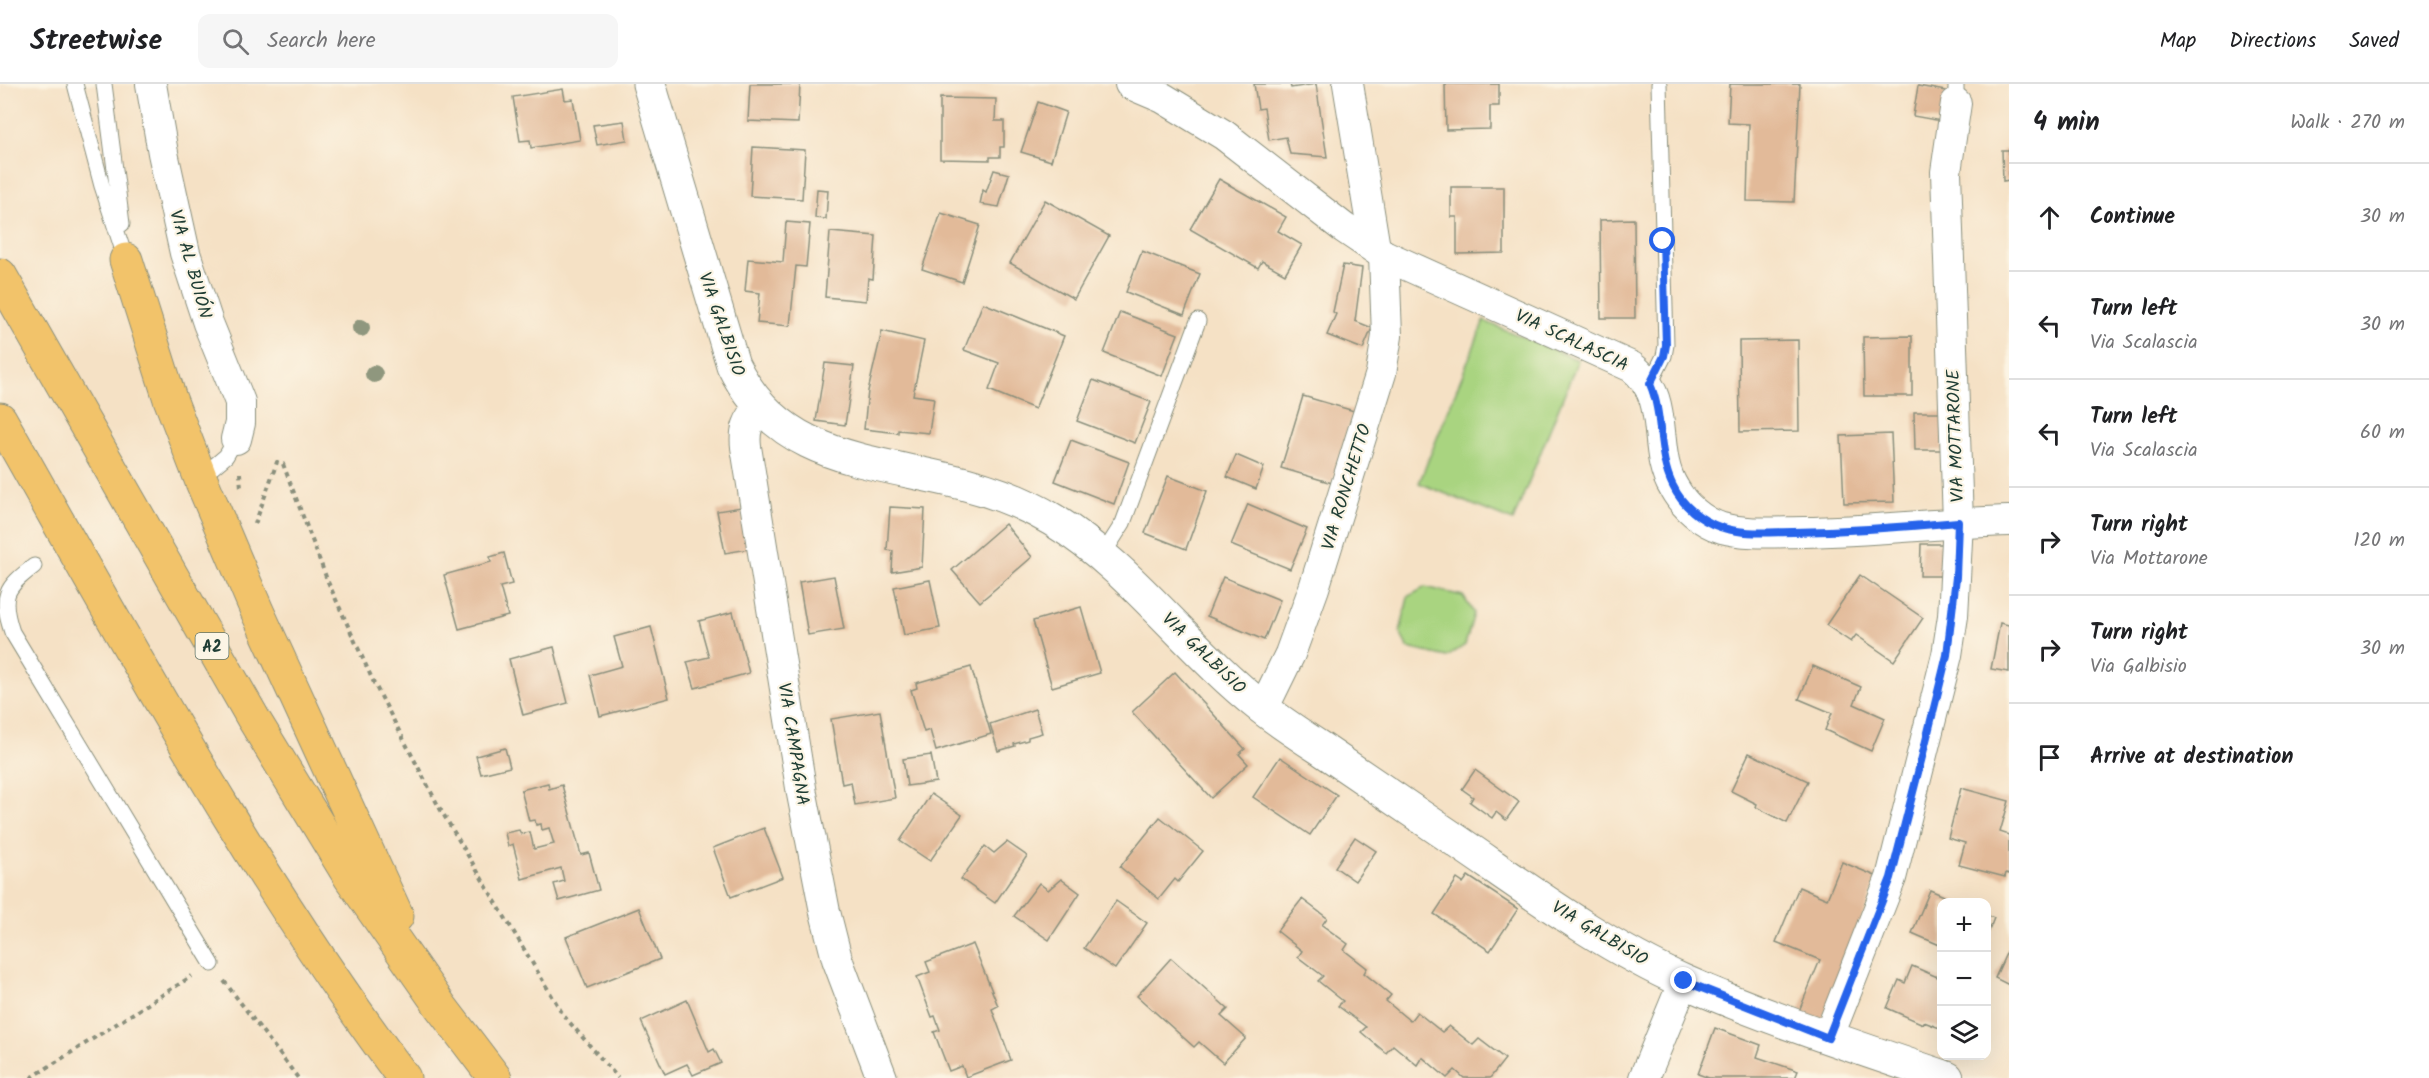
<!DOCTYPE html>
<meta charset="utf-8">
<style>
body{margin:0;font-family:Kalam,sans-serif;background:#f6f6f6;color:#202124}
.controls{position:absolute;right:18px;bottom:18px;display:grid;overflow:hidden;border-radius:12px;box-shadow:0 6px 24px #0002}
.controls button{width:54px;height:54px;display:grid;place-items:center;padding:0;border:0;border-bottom:2px solid #e0e0e0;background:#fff;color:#202124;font:30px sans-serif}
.stop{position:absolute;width:18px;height:18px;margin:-14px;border:4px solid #2563eb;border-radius:50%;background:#fff}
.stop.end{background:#2563eb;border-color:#fff;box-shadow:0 2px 6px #0008}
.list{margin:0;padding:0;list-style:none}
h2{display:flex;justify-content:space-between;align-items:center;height:78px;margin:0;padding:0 24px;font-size:26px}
h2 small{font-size:20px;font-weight:400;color:#757577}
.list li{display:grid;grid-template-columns:39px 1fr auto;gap:18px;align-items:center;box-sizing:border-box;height:108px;padding:0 24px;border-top:2px solid #e0e0e0}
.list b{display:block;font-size:22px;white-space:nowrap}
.list p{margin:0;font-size:20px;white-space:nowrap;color:#757577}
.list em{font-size:20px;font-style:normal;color:#757577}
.icon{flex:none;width:33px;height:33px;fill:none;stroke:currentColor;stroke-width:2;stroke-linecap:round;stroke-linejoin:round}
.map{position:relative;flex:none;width:2009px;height:994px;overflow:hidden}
header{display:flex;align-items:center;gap:36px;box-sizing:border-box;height:84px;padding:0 30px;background:#fff;border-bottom:2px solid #e0e0e0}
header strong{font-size:28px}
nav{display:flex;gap:33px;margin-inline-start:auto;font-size:21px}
.search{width:420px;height:54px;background:#f6f6f6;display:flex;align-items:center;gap:15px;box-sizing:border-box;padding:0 21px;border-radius:12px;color:#757577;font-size:22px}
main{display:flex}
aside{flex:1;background:#fff}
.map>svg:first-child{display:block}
</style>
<header>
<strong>Streetwise</strong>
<div class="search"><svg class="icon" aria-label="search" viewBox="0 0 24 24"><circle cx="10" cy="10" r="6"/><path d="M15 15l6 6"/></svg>Search here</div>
<nav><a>Map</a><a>Directions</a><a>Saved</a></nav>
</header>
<main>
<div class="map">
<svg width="2009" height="994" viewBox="0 0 2009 994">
<rect width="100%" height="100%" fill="#fcf5e5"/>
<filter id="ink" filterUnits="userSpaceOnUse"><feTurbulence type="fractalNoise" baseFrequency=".0167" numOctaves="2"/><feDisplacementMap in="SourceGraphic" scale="12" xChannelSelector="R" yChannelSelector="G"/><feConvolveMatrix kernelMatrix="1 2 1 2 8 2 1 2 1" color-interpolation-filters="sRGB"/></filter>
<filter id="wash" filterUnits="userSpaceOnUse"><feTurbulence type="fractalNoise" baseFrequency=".008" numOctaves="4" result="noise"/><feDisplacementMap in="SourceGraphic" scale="24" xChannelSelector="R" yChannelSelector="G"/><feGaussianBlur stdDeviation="1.35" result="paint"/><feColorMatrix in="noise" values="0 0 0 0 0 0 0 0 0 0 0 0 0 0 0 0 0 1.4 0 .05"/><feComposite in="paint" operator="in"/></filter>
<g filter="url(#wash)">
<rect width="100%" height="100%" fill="#f5e1c5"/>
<g fill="#a9d480" stroke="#64885a" stroke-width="1.5">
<path d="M 1484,237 L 1578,276 L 1513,437 L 1419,399 Z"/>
<path d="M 1425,503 L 1463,512 L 1474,529 L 1465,561 L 1447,573 L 1408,564 L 1400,549 L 1408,513 Z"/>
</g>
<g id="blocks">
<g fill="#e2ba99">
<path d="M 750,0 L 800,0 L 798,39 L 748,37 Z"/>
<path d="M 1254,0 L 1290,0 L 1291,4 L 1316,0 L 1327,73 L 1290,70 L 1286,53 L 1269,56 L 1264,24 L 1258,25 Z"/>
<path d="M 1445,0 L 1499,0 L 1499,22 L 1490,22 L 1490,45 L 1446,46 Z"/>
<path d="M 1730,0 L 1800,0 L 1794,118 L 1747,117 L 1749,40 L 1728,39 Z"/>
<path d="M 1918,2 L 1946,7 L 1941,37 L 1913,32 Z"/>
<path d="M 563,5 L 565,16 L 573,15 L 580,56 L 531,64 L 530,56 L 520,57 L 513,13 Z"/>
<path d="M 940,14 L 996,15 L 995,37 L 1004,37 L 1004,63 L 1000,63 L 1000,73 L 990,73 L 990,76 L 940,75 Z"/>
<path d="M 1038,18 L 1066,28 L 1051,77 L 1021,68 Z"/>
<path d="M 624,37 L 627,56 L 597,61 L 593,41 Z"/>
<path d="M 753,63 L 805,66 L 802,115 L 750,112 Z"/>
<path d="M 2002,66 L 2009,66 L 2009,96 L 2003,97 Z"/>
<path d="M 994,86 L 1009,90 L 999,123 L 980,120 L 983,106 L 986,108 Z"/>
<path d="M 1219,95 L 1286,133 L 1278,147 L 1302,161 L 1285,190 L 1262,177 L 1258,184 L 1190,145 Z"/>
<path d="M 1451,103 L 1504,103 L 1504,169 L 1457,170 L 1457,133 L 1451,133 Z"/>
<path d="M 817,105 L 828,106 L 826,135 L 815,134 Z"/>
<path d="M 1045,116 L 1109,152 L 1074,215 L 1010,179 Z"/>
<path d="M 941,129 L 980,141 L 962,198 L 922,185 Z"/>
<path d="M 1634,135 L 1635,234 L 1601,234 L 1600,136 Z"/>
<path d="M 786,138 L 810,140 L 806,183 L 796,182 L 790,242 L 757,239 L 760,209 L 745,207 L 748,175 L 783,178 Z"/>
<path d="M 830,148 L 876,152 L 873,195 L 868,194 L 866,217 L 825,213 Z"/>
<path d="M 1142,167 L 1200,190 L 1184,231 L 1126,208 Z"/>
<path d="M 1343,181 L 1362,184 L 1355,237 L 1372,244 L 1363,265 L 1327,251 L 1336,230 L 1333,228 Z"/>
<path d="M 983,219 L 1064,252 L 1035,325 L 989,306 L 999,279 L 964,266 Z"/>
<path d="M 1120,228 L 1178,250 L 1162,292 L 1104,269 Z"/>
<path d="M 882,247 L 924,257 L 913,311 L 934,314 L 929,349 L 898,346 L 898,349 L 864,345 L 868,307 Z"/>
<path d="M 1912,252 L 1912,312 L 1864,312 L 1863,253 Z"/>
<path d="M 1798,256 L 1799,347 L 1740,348 L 1739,257 Z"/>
<path d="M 825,279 L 854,282 L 845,341 L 816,337 Z"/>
<path d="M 1093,296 L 1151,318 L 1135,359 L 1077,337 Z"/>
<path d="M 1303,312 L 1354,327 L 1332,399 L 1281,384 Z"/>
<path d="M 1914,328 L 1943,328 L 1943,366 L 1915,366 Z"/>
<path d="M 1891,350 L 1894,418 L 1844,419 L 1841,352 Z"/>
<path d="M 1071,356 L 1129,378 L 1114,420 L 1055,397 Z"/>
<path d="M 1236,371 L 1264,383 L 1256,405 L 1227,393 Z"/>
<path d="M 1168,392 L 1207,407 L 1186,465 L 1145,449 Z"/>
<path d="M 1248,420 L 1307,445 L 1290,485 L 1231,461 Z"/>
<path d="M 741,423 L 749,465 L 725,469 L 717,427 Z"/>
<path d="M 890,423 L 925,425 L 922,483 L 892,488 L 893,467 L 887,466 Z"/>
<path d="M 1005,440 L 1032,473 L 980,518 L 952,486 Z"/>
<path d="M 1921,460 L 1946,460 L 1946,492 L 1920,492 Z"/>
<path d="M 504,469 L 512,500 L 500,503 L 508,532 L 459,545 L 444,491 L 491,478 L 490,473 Z"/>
<path d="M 1860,491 L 1923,534 L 1894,577 L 1856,551 L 1851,558 L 1826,541 Z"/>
<path d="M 834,492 L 844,545 L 808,551 L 799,498 Z"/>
<path d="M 1223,493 L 1280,516 L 1264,556 L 1207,532 Z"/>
<path d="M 930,496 L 940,544 L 904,551 L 894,503 Z"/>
<path d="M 1081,523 L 1100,589 L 1052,603 L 1033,537 Z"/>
<path d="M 733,528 L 749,589 L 695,604 L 687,578 L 709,573 L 699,537 Z"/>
<path d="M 2000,539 L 2009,541 L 2009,588 L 1991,585 Z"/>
<path d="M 651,543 L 669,614 L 600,632 L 590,591 L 622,582 L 614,553 Z"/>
<path d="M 554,563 L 568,619 L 523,631 L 509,575 Z"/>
<path d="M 1813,582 L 1861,603 L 1854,620 L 1885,634 L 1871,667 L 1825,646 L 1832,629 L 1799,615 Z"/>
<path d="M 971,583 L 991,650 L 936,667 L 930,646 L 924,648 L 911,606 L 917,604 L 916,599 Z"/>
<path d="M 1175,588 L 1245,665 L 1239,670 L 1248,680 L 1211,714 L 1132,628 Z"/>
<path d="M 1035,625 L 1042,649 L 1028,653 L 1028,656 L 1014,660 L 1015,662 L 998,667 L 990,640 Z"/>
<path d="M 880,627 L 895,714 L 855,721 L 851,698 L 842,700 L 831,635 Z"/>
<path d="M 505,664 L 510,683 L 481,690 L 476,672 Z"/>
<path d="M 1749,669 L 1808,697 L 1787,739 L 1756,723 L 1757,720 L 1731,707 Z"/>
<path d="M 931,671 L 936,698 L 907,702 L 903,675 Z"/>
<path d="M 1280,673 L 1337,711 L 1310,751 L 1253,713 Z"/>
<path d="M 1475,686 L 1519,718 L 1506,736 L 1496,728 L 1492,734 L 1470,718 L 1473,713 L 1462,705 Z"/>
<path d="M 548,699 L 549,705 L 562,701 L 581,771 L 589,769 L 599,806 L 559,817 L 554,800 L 564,797 L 561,784 L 522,795 L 513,760 L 508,762 L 505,749 L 519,746 L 521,750 L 530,748 L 534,765 L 554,760 L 549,744 L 542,746 L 541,740 L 536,741 L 535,736 L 529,737 L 521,706 Z"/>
<path d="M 1961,704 L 2009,717 L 2000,748 L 2009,751 L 2009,790 L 2006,789 L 2005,793 L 1959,781 L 1965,759 L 1948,754 Z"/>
<path d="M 931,710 L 962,731 L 930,777 L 900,757 Z"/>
<path d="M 1160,733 L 1203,767 L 1178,798 L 1175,795 L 1159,815 L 1120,783 Z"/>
<path d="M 764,744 L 783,793 L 731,813 L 713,764 Z"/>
<path d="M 1355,753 L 1376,767 L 1355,797 L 1335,783 Z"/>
<path d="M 1007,758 L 1027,772 L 995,819 L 961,795 L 985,762 L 994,769 Z"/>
<path d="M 1842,778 L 1878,793 L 1822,937 L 1799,927 L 1820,876 L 1776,858 L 1799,803 L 1827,815 Z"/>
<path d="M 1468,792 L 1518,825 L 1490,867 L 1434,830 L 1457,795 L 1463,799 Z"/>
<path d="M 1061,795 L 1080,809 L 1049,856 L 1014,832 L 1039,799 L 1048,806 Z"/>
<path d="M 1930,806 L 1958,818 L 1942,818 L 1942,862 L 1912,849 Z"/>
<path d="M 1302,815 L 1327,834 L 1322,841 L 1348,860 L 1344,866 L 1367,884 L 1364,889 L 1391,911 L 1386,917 L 1410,937 L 1417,928 L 1442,948 L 1449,942 L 1473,961 L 1479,955 L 1505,975 L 1490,994 L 1464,994 L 1455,986 L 1447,994 L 1422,973 L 1417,981 L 1393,961 L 1386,969 L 1361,948 L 1366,943 L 1338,922 L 1343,917 L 1318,897 L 1323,892 L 1298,873 L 1302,867 L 1277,847 Z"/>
<path d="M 1116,817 L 1147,839 L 1115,885 L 1084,864 Z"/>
<path d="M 639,824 L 660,875 L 587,904 L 566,853 Z"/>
<path d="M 1986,831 L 1994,834 L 1987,852 L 1986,852 Z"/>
<path d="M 973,860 L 998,922 L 992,925 L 1011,976 L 966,993 L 962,982 L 949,987 L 934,948 L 940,946 L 935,932 L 932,933 L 917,893 L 930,888 L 926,878 Z"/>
<path d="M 2009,863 L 2009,901 L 1995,894 Z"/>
<path d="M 1171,874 L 1228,925 L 1221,932 L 1246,954 L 1223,979 L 1199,958 L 1194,963 L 1137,912 Z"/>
<path d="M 1912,882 L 1942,895 L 1942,945 L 1924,938 L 1923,940 L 1887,924 L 1899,896 L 1905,899 Z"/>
<path d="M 687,916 L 709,968 L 714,965 L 721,979 L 693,991 L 687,980 L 665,990 L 641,937 Z"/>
<path d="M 1715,944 L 1761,961 L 1757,973 L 1798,987 L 1795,994 L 1709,994 L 1698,990 Z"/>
</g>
</g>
</g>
<g filter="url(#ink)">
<use href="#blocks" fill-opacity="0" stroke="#8a8f7c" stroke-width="1.5"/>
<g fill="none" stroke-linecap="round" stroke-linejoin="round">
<defs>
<g id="service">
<path d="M 75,0 L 102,102 L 126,176"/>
<path d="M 104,0 L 122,140"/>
<path d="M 1956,19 L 1956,0"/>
<path d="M 1650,300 L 1664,272 L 1666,261 L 1659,0"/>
<path d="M 213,383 L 226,372 L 236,355"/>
<path d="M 1102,472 L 1123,439 L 1198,237"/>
<path d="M 34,482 C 5,504 0,512 12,548 L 212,880"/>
</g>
<g id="minor">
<path d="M 151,0 L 163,69 L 185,169 L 208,239 L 240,318 L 240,339 L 236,355"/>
<path d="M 1130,0 L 1163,14 L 1224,51 L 1344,144 L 1384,171 L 1632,283 C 1673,315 1650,365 1674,404 C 1684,422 1702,438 1722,444 C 1748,451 1777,448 1804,448 C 1872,447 1940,439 2009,437"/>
<path d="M 1348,0 L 1375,164"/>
<path d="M 760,323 C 748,336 744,346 746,363 L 802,710 L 825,828 L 837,875 L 882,994"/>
<path d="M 1263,625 L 1290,570 L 1314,504 L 1381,289 L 1387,252 L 1384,171"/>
<path d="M 1828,954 L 1891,794 L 1947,571 L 1953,532 L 1958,438 L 1946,88 L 1956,19"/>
<path d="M 1644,994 L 1684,897"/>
</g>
<path id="tertiary" d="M 649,0 L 733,281 C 777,371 859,375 945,395 C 982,403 1020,416 1053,436 C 1133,485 1187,565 1261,623 C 1280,638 1300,651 1320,664 C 1360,691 1400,718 1439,745 C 1518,798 1596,858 1683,897 C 1769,935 1859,964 1947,994"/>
<g id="motorway">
<path d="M 126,176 L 170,315 L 202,398 L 257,527 L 397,832"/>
<path d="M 0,191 L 253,634 L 350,793 L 441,923 L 495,994"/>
<path d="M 0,335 C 127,558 250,788 404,994"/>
</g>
</defs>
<use href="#service" stroke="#8a8f7c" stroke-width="17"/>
<use href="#minor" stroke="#8a8f7c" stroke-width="32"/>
<use href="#tertiary" stroke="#8a8f7c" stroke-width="35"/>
<use href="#motorway" stroke="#8a8f7c" stroke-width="35"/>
<g stroke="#8a8f7c" stroke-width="4" stroke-dasharray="4.5 4.5" stroke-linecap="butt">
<path d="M 240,389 L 241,405"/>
<path d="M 255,440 L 277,378 L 283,380 L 328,498 L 374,599 L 439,723 L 564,932 L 618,994"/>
<path d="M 224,897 L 298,994"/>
<path d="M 31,994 L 192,892"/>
</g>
<use href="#service" stroke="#fff" stroke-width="15"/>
<use href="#minor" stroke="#fff" stroke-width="30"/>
<use href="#tertiary" stroke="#fff" stroke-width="33"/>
<use href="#motorway" stroke="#f2c36a" stroke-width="33"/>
</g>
<g fill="#8f977e">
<circle cx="361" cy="244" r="9"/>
<circle cx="374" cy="290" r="9"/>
</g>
</g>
<g fill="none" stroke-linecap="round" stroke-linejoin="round" filter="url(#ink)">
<path stroke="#2563eb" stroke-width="8" d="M 1663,157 L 1666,261 L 1664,272 L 1650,300 C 1664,332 1657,371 1673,402 C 1682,421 1701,437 1720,443 C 1744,451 1769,448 1793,448 C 1849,447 1903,443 1958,438 L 1956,493 L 1947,571 L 1922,673 L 1891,794 L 1828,954 L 1684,897"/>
</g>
<g text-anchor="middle" stroke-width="4.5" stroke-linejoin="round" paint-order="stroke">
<rect fill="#fcf5e5" stroke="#617469" stroke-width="1.5" x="195.5" y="549" width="33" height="26" rx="4.5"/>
<g font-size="16" font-weight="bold" fill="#1f3d34">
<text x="212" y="568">A2</text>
</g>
<g font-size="18" fill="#1f3d34" stroke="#fcf5e5">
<text transform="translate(191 180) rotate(74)" y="6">VIA AL BUIÓN</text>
<text transform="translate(722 240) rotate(71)" y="6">VIA GALBISIO</text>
<text transform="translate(1572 256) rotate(25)" y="6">VIA SCALASCIA</text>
<text transform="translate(1955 352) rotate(-92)" y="6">VIA MOTTARONE</text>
<text transform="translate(1346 403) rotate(-73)" y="6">VIA RONCHETTO</text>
<text transform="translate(1204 569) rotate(44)" y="6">VIA GALBISIO</text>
<text transform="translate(794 660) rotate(81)" y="6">VIA CAMPAGNA</text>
<text transform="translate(1600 849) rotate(31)" y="6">VIA GALBISIO</text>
</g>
</g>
</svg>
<div class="controls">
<button>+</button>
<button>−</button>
<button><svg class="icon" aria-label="layers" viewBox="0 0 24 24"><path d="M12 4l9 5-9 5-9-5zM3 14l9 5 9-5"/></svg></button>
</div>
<div class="stop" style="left:1663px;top:157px"></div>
<div class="stop end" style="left:1684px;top:897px"></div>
</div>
<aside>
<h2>4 min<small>Walk · 270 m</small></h2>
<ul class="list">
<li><svg class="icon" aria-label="ahead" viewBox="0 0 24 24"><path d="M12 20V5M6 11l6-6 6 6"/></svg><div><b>Continue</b></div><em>30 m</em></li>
<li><svg class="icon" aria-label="left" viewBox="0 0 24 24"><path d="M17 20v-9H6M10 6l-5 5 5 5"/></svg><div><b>Turn left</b><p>Via Scalascia</p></div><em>30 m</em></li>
<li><svg class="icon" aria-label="left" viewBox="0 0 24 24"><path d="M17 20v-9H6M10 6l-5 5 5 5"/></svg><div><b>Turn left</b><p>Via Scalascia</p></div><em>60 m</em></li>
<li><svg class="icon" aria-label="right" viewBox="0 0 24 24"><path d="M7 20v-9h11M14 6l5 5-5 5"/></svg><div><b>Turn right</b><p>Via Mottarone</p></div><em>120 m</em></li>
<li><svg class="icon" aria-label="right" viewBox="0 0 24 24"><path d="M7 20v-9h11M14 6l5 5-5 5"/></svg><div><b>Turn right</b><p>Via Galbisio</p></div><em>30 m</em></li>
<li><svg class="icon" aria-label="arrive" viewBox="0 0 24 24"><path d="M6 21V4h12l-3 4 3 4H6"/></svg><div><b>Arrive at destination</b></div></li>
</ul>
</aside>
</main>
